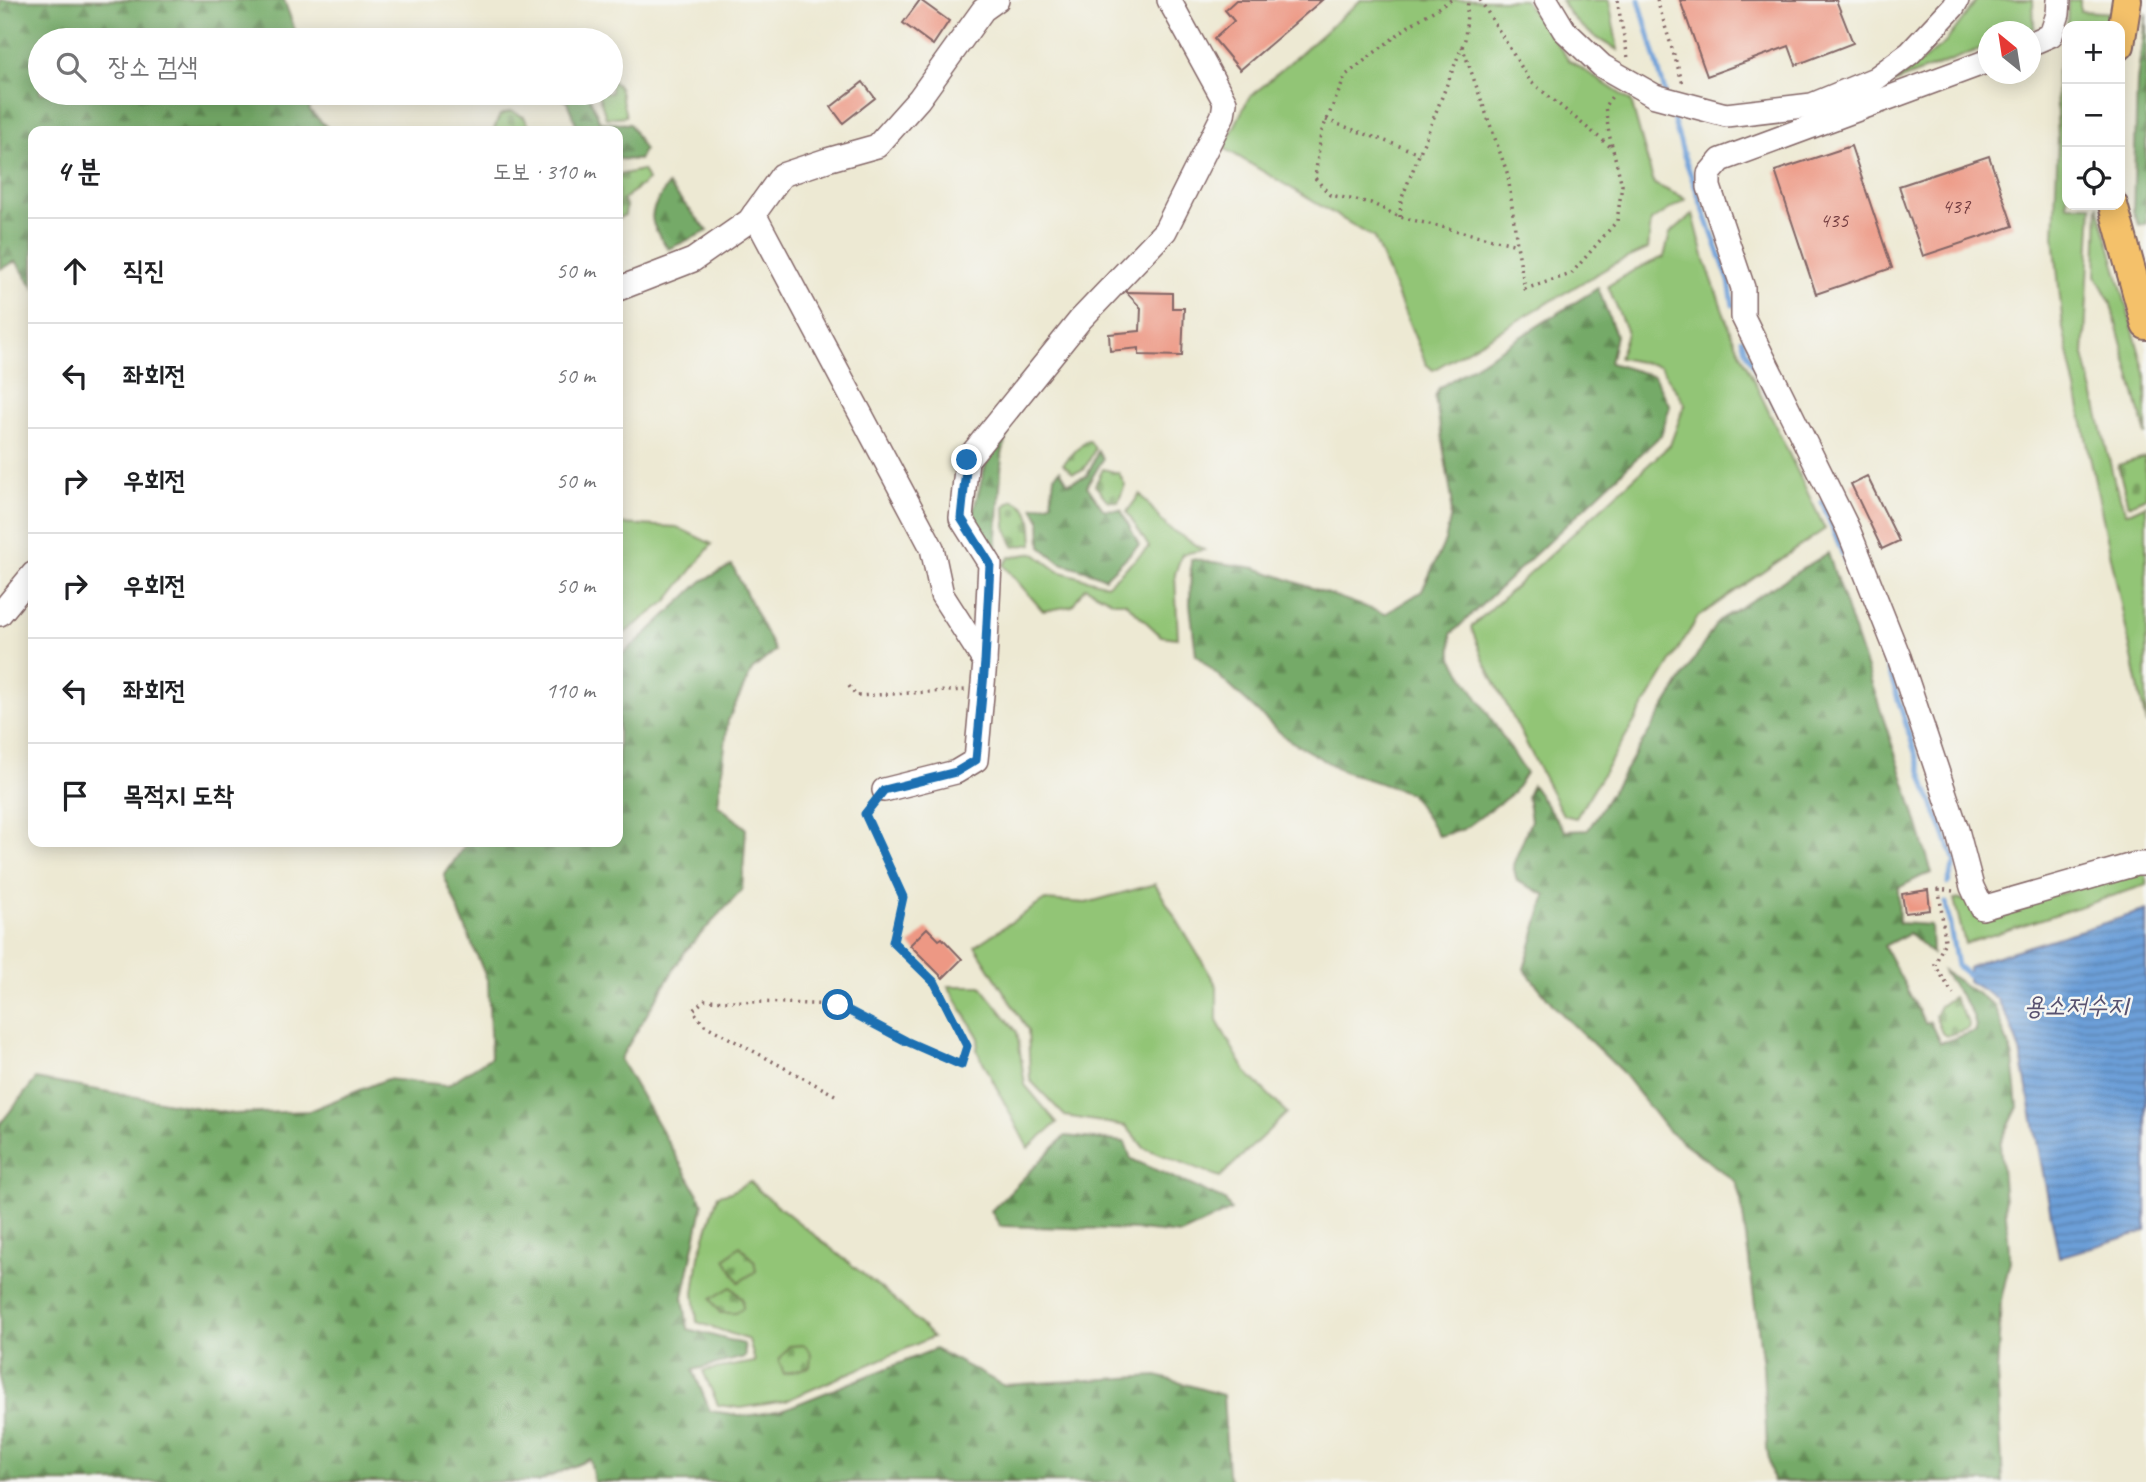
<!DOCTYPE html>
<html lang="ko">
<meta charset="utf-8">
<style>
body{margin:0;font-family:Caveat,"Poor Story",sans-serif;background:#f6f6f6;color:#202124}
.controls{position:absolute;right:21px;top:21px;display:grid;overflow:hidden;border-radius:14px;box-shadow:0 4px 18px #0003}
.controls button{width:63px;height:63px;display:grid;place-items:center;padding:0;border:0;border-bottom:2px solid #e0e0e0;background:#fff;color:#202124;font:35px sans-serif}
.compass{position:absolute;left:1978px;top:21px;width:63px;height:63px;border-radius:50%;background:#fff;box-shadow:0 4px 18px #0003;rotate:330deg}
.stop{position:absolute;width:21px;height:21px;margin:-16px;border:5px solid #1f6fb2;border-radius:50%;background:#fff}
.stop.end{background:#1f6fb2;border-color:#fff;box-shadow:0 2px 7px #0008}
.list{margin:0;padding:0;list-style:none}
h2{display:flex;justify-content:space-between;align-items:center;height:91px;margin:0;padding:0 28px;font-size:30px}
h2 small{font-size:23px;font-weight:400;color:#757577}
.list li{display:grid;grid-template-columns:46px 1fr auto;gap:21px;align-items:center;box-sizing:border-box;height:105px;padding:0 28px;border-top:2px solid #e0e0e0}
.list b{display:block;font-size:26px;white-space:nowrap}
.list em{font-size:23px;font-style:normal;color:#757577}
.icon{flex:none;width:38px;height:38px;fill:none;stroke:currentColor;stroke-width:2;stroke-linecap:round;stroke-linejoin:round}
.map{position:relative;flex:none;width:2146px;height:1482px;overflow:hidden}
.search{position:absolute;background:#fff;box-shadow:0 4px 18px #0003;left:28px;top:28px;width:595px;height:77px;display:flex;align-items:center;gap:18px;box-sizing:border-box;padding:0 24px;border-radius:38px;color:#757577;font-size:26px}
.panel{position:absolute;background:#fff;box-shadow:0 4px 18px #0003;left:28px;top:126px;width:595px;height:721px;border-radius:14px}
.map>svg:first-child{display:block}
</style>
<div class="map">
<svg width="2146" height="1482" viewBox="0 0 2146 1482">
<defs>
<pattern id="forest-firs" width="22" height="20" patternUnits="userSpaceOnUse" patternTransform="scale(1.75)"><rect width="22" height="20" fill="#75aa67"/><path d="M5 1l3.5 6h-7zM16 11l3.5 6h-7z" fill="#628a55"/></pattern>
<pattern id="cemetery-stones" width="16" height="16" patternUnits="userSpaceOnUse" patternTransform="scale(1.75)"><rect width="16" height="16" fill="#92c576"/><path d="M2 7V4a2 2 0 0 1 4 0v3zM10 15v-3a2 2 0 0 1 4 0v3z" fill="#799f61"/></pattern>
<pattern id="water-rules" width="6" height="5" patternUnits="userSpaceOnUse" patternTransform="scale(1.75)"><rect width="6" height="5" fill="#6c9fd8"/><path d="M0 2.5h6" fill="none" stroke="#5b81af"/></pattern>
</defs>
<rect width="100%" height="100%" fill="#f6f6f2"/>
<filter id="ink" filterUnits="userSpaceOnUse"><feTurbulence type="fractalNoise" baseFrequency=".0143" numOctaves="2"/><feDisplacementMap in="SourceGraphic" scale="14" xChannelSelector="R" yChannelSelector="G"/><feConvolveMatrix kernelMatrix="1 2 1 2 8 2 1 2 1" color-interpolation-filters="sRGB"/></filter>
<filter id="wash" filterUnits="userSpaceOnUse"><feTurbulence type="fractalNoise" baseFrequency=".00686" numOctaves="4" result="noise"/><feDisplacementMap in="SourceGraphic" scale="28" xChannelSelector="R" yChannelSelector="G"/><feGaussianBlur stdDeviation="1.57" result="paint"/><feColorMatrix in="noise" values="0 0 0 0 0 0 0 0 0 0 0 0 0 0 0 0 0 1.4 0 .05"/><feComposite in="paint" operator="in"/></filter>
<g filter="url(#wash)">
<rect width="100%" height="100%" fill="#ede9d3"/>
<g fill="#92c576" stroke="#6e7250" stroke-width="2">
<path d="M 1361,0 L 1524,0 L 1569,60 L 1631,101 L 1654,184 L 1686,199 L 1651,221 L 1648,249 L 1616,263 L 1433,370 L 1426,364 L 1374,238 L 1224,148 L 1248,99 Z"/>
<path d="M 1561,0 L 1609,0 L 1618,50 C 1596,39 1572,23 1561,0 Z"/>
<path d="M 1977,0 L 2033,0 L 2034,28 L 2025,31 L 1988,32 L 1988,46 L 1893,83 L 1945,43 Z"/>
<path d="M 2068,0 L 2080,0 L 2080,11 L 2115,13 L 2113,26 L 2067,26 L 2067,205 L 2092,205 L 2084,355 L 2115,484 L 2126,513 L 2131,512 L 2146,505 L 2146,724 L 2063,328 L 2054,236 L 2058,140 L 2056,77 L 2067,25 Z"/>
<path d="M 611,80 L 619,87 L 626,116 L 606,118 L 598,93 L 611,93 Z"/>
<path d="M 2098,205 L 2146,376 L 2146,435 L 2110,301 L 2096,276 Z"/>
<path d="M 1693,214 L 1705,260 L 1731,333 L 1825,529 L 1698,617 L 1576,818 L 1563,815 L 1484,661 L 1471,627 L 1670,445 L 1685,404 L 1660,366 L 1619,358 L 1627,333 L 1608,286 L 1636,269 L 1664,257 L 1670,233 Z"/>
<path d="M 1140,494 L 1167,527 L 1204,550 L 1182,554 L 1175,574 L 1178,638 L 1161,636 L 1125,602 L 1114,602 L 1085,587 L 1072,606 L 1043,611 L 1003,565 L 1010,557 L 1034,553 L 1058,571 L 1107,585 L 1149,547 L 1127,512 Z"/>
<path d="M 618,524 L 677,527 L 712,544 L 667,601 L 618,638 Z"/>
<path d="M 2128,873 L 2146,873 L 2146,885 L 1965,944 L 1954,899 L 1969,901 L 1975,918 Z"/>
<path d="M 1155,884 L 1217,986 L 1217,1021 L 1246,1072 L 1287,1113 L 1220,1177 L 1144,1148 L 1126,1126 L 1065,1116 L 1030,1080 L 1028,1030 L 975,946 L 1045,900 L 1086,903 Z"/>
<path d="M 948,986 L 981,986 L 1017,1032 L 1025,1085 L 1057,1123 L 1028,1148 L 977,1050 L 979,1038 Z"/>
<path d="M 750,1181 L 758,1190 L 893,1298 L 933,1337 L 785,1401 L 741,1408 L 718,1405 L 703,1371 L 755,1362 L 749,1340 L 697,1322 L 694,1293 L 699,1256 L 718,1195 L 731,1192 Z"/>
</g>
<g fill="url(#forest-firs)" stroke="#606449" stroke-width="2">
<path d="M 0,0 L 284,0 L 295,30 L 297,40 L 40,40 L 40,93 L 307,93 L 310,111 L 331,131 L 33,131 L 33,287 L 16,261 L 0,269 Z"/>
<path d="M 2146,12 L 2146,224 L 2139,225 L 2133,211 L 2137,81 Z"/>
<path d="M 554,93 L 588,93 L 600,122 L 630,124 L 644,150 L 639,160 L 618,159 L 618,131 L 579,131 L 567,102 Z"/>
<path d="M 668,185 L 708,231 L 668,249 C 647,219 647,215 668,185 Z"/>
<path d="M 1598,288 L 1616,335 L 1610,363 L 1654,376 L 1670,406 L 1661,435 L 1451,634 L 1452,658 L 1526,773 L 1513,793 L 1464,829 L 1439,836 L 1410,793 L 1343,771 L 1287,739 L 1196,655 L 1190,604 L 1191,559 L 1256,568 L 1385,614 L 1422,591 L 1445,541 L 1450,519 L 1452,500 L 1435,397 L 1439,388 Z"/>
<path d="M 1007,434 L 1002,455 L 996,552 L 977,533 L 973,512 L 986,464 Z"/>
<path d="M 1098,451 L 1103,459 L 1087,486 L 1103,509 L 1121,510 L 1139,545 L 1105,578 L 1088,571 L 1061,563 L 1041,547 L 1040,520 L 1033,507 L 1051,503 L 1054,476 L 1060,470 L 1068,483 L 1087,476 Z"/>
<path d="M 1828,553 L 1909,795 L 1932,873 L 1922,876 L 1898,888 L 1899,923 L 1931,925 L 1932,954 L 1909,933 L 1884,946 L 1925,1023 L 1930,1022 L 1940,1043 L 1976,1031 C 1976,1007 1953,991 1943,971 L 1994,1005 L 2013,1058 L 2018,1107 L 2000,1144 L 2010,1261 L 2001,1300 L 1997,1374 L 2003,1482 L 1773,1482 L 1767,1449 L 1763,1366 L 1741,1200 L 1736,1182 L 1668,1131 L 1621,1071 L 1554,1006 L 1524,969 L 1546,895 L 1517,881 L 1513,865 L 1531,820 L 1527,796 L 1532,785 L 1565,831 L 1588,830 L 1718,621 Z"/>
<path d="M 732,565 L 775,651 L 752,670 L 728,720 L 718,805 L 746,828 L 742,890 L 685,951 L 620,1059 L 703,1203 L 683,1297 L 688,1329 L 744,1344 L 745,1357 L 693,1370 L 710,1411 L 746,1416 L 782,1410 L 935,1349 L 1003,1385 L 1157,1376 L 1223,1395 L 1228,1473 L 1231,1482 L 594,1482 L 590,1459 L 538,1482 L 0,1482 L 0,1124 L 36,1079 L 233,1114 L 309,1111 L 387,1079 L 447,1085 L 491,1057 L 488,982 L 444,876 L 467,842 L 618,842 L 618,658 L 647,633 L 702,581 Z"/>
<path d="M 1065,1136 L 1125,1142 L 1131,1159 L 1225,1200 L 1231,1210 L 1181,1234 L 1138,1230 L 1000,1226 L 991,1211 Z"/>
</g>
<g fill="url(#cemetery-stones)" stroke="#6e7250" stroke-width="2">
<path d="M 511,111 L 524,117 L 532,131 L 493,131 L 500,115 Z"/>
<path d="M 643,170 L 648,180 L 622,200 L 626,205 L 625,215 L 618,218 L 618,175 Z"/>
<path d="M 1085,441 L 1090,441 L 1095,449 L 1084,470 L 1073,473 L 1063,464 Z"/>
<path d="M 2145,457 L 2146,497 L 2128,505 L 2118,465 Z"/>
<path d="M 1103,469 L 1119,473 L 1125,485 L 1118,502 L 1107,500 L 1095,485 Z"/>
<path d="M 1013,500 C 1035,510 1031,523 1033,544 L 1014,547 L 1006,528 L 1005,506 Z"/>
<path d="M 1953,997 L 1969,1024 L 1968,1029 L 1946,1036 L 1942,1033 L 1935,1016 L 1940,1006 Z"/>
<path d="M 740,1246 L 754,1260 L 756,1271 L 739,1282 L 725,1259 Z"/>
<path d="M 731,1287 L 742,1298 L 743,1308 L 736,1313 L 720,1313 L 711,1299 Z"/>
<path d="M 805,1345 L 811,1354 L 810,1367 L 784,1374 L 779,1360 L 789,1346 Z"/>
</g>
<path fill="url(#water-rules)" stroke="#5b5f82" stroke-width="2" d="M 2146,910 L 2146,1231 L 2059,1257 L 2020,1051 L 2010,1024 L 1997,999 L 1968,981 L 1968,968 L 1985,960 Z"/>
<g fill="none" stroke-linecap="round" stroke-linejoin="round">
<g stroke="#6c9fd8" stroke-width="5">
<path d="M 1639,0 L 1665,92"/>
<path d="M 1669,105 L 1684,156 L 1729,281 L 1733,305"/>
<path d="M 1742,339 L 1745,349 L 1776,408"/>
<path d="M 1822,502 L 1889,671 L 1927,790 L 1955,861 L 1948,883"/>
<path d="M 1946,903 L 1957,966 L 1968,975"/>
</g>
</g>
<g id="blocks">
<g fill="#ed9884">
<path d="M 920,0 L 949,21 L 933,45 L 903,23 Z"/>
<path d="M 1236,0 L 1322,0 L 1240,70 L 1214,39 L 1234,21 L 1225,10 Z"/>
<path d="M 1680,0 L 1836,0 L 1853,43 L 1796,65 L 1789,46 L 1707,76 Z"/>
<path d="M 863,82 L 875,98 L 843,123 L 831,107 Z"/>
<path d="M 1851,146 L 1892,268 L 1816,294 L 1775,171 Z"/>
<path d="M 1989,156 L 2013,226 L 1923,256 L 1899,186 Z"/>
<path d="M 1126,292 L 1172,293 L 1172,308 L 1184,308 L 1182,356 L 1139,355 L 1139,348 L 1110,351 L 1109,334 L 1140,331 L 1141,308 Z"/>
<path d="M 1867,476 L 1899,541 L 1882,549 L 1851,484 Z"/>
<path d="M 1928,890 L 1930,910 L 1905,913 L 1902,894 Z"/>
<path d="M 927,928 L 939,940 L 942,938 L 962,959 L 943,978 L 910,945 Z"/>
</g>
</g>
</g>
<g filter="url(#ink)">
<use href="#blocks" fill-opacity="0" stroke="#836666" stroke-width="2"/>
<g fill="none" stroke-linecap="round" stroke-linejoin="round">
<defs>
<g id="minor">
<path d="M 1546,0 L 1564,30 L 1602,66 L 1655,96 L 1726,115 L 1812,105 L 1875,79 L 1910,53 L 1953,7 L 1957,0"/>
<path d="M 2030,44 L 2051,35 L 2058,14 L 2059,0"/>
<path d="M 1988,61 L 1721,160 L 1709,174 L 1709,187 L 1743,288 L 1743,317 L 1848,529 L 1899,657 L 1957,830 L 1972,887 L 1982,908 L 2136,864 L 2146,864"/>
<path d="M 754,214 L 932,548 L 942,595 L 985,662 L 976,760 L 956,772 L 884,790"/>
<path d="M 618,289 L 693,260 L 749,221 L 782,175 L 827,160 L 877,146 L 919,99 L 983,10 L 997,0"/>
<path d="M 0,614 L 33,574"/>
<path d="M 985,662 L 990,564 L 961,518 L 967,460 L 1080,320 L 1165,231 L 1223,115 L 1225,102 L 1169,0"/>
</g>
<g id="major">
<path d="M 2120,45 L 2127,0"/>
<path d="M 2113,205 L 2146,325"/>
</g>
</defs>
<use href="#minor" stroke="#836666" stroke-width="26"/>
<use href="#major" stroke="#836666" stroke-width="32"/>
<g stroke="#836666" stroke-width="3.5" stroke-dasharray="2 5" stroke-linecap="butt">
<path d="M 1451,0 L 1410,25 L 1346,75 L 1321,133 L 1315,178 L 1330,195 L 1371,203 L 1400,217 L 1517,245"/>
<path d="M 1480,0 L 1530,81 L 1612,148"/>
<path d="M 1617,0 L 1628,58"/>
<path d="M 1657,0 L 1683,84"/>
<path d="M 1462,46 L 1508,175 L 1517,245 L 1525,289 L 1571,274 L 1617,221 L 1622,185 L 1609,134 L 1605,106 L 1613,95"/>
<path d="M 1326,120 L 1419,153"/>
<path d="M 1400,217 L 1401,200 L 1465,39 L 1468,0"/>
<path d="M 849,686 L 856,696 L 965,690"/>
<path d="M 1953,891 L 1939,889 L 1945,941 L 1935,965 L 1953,994"/>
<path d="M 835,1095 L 703,1024 L 693,1010 L 705,1000 L 838,1005 L 906,1041 L 961,1065 L 967,1046 L 935,983 L 893,942 L 903,897 L 865,814 L 872,806"/>
</g>
<use href="#minor" stroke="#fff" stroke-width="23"/>
<use href="#major" stroke="#f4c16a" stroke-width="28"/>
</g>
</g>
<g fill="none" stroke-linecap="round" stroke-linejoin="round" filter="url(#ink)">
<path stroke="#1f6fb2" stroke-width="9" d="M 838,1005 L 906,1041 L 961,1065 L 967,1046 L 935,983 L 893,942 L 903,897 L 865,814 L 884,790 L 956,772 L 976,760 L 985,662 L 990,564 L 961,518 L 967,460"/>
</g>
<g text-anchor="middle" stroke-width="5" stroke-linejoin="round" paint-order="stroke">
<g font-size="21" fill="#733d41">
<text x="1956" y="213">437</text>
<text x="1834" y="227">435</text>
</g>
<g font-size="26" font-style="italic" fill="#585270" stroke="#f6f6f2">
<text x="2076" y="1014">용소저수지</text>
</g>
</g>
</svg>
<div class="controls">
<button>+</button>
<button>−</button>
<button><svg class="icon" aria-label="locate" viewBox="0 0 24 24"><circle cx="12" cy="12" r="6"/><path d="M12 2v4M12 18v4M2 12h4M18 12h4"/></svg></button>
</div>
<svg class="compass" viewBox="-18 -18 36 36"><path d="M0-13l5 13h-10z" fill="#e53935"/><path d="M0 13l5-13h-10z" fill="#757577"/></svg>
<div class="stop" style="left:838px;top:1005px"></div>
<div class="stop end" style="left:967px;top:460px"></div>
<div class="search"><svg class="icon" aria-label="search" viewBox="0 0 24 24"><circle cx="10" cy="10" r="6"/><path d="M15 15l6 6"/></svg>장소 검색</div>
<section class="panel">
<h2>4 분<small>도보 · 310 m</small></h2>
<ul class="list">
<li><svg class="icon" aria-label="ahead" viewBox="0 0 24 24"><path d="M12 20V5M6 11l6-6 6 6"/></svg><div><b>직진</b></div><em>50 m</em></li>
<li><svg class="icon" aria-label="left" viewBox="0 0 24 24"><path d="M17 20v-9H6M10 6l-5 5 5 5"/></svg><div><b>좌회전</b></div><em>50 m</em></li>
<li><svg class="icon" aria-label="right" viewBox="0 0 24 24"><path d="M7 20v-9h11M14 6l5 5-5 5"/></svg><div><b>우회전</b></div><em>50 m</em></li>
<li><svg class="icon" aria-label="right" viewBox="0 0 24 24"><path d="M7 20v-9h11M14 6l5 5-5 5"/></svg><div><b>우회전</b></div><em>50 m</em></li>
<li><svg class="icon" aria-label="left" viewBox="0 0 24 24"><path d="M17 20v-9H6M10 6l-5 5 5 5"/></svg><div><b>좌회전</b></div><em>110 m</em></li>
<li><svg class="icon" aria-label="arrive" viewBox="0 0 24 24"><path d="M6 21V4h12l-3 4 3 4H6"/></svg><div><b>목적지 도착</b></div></li>
</ul>
</section>
</div>
